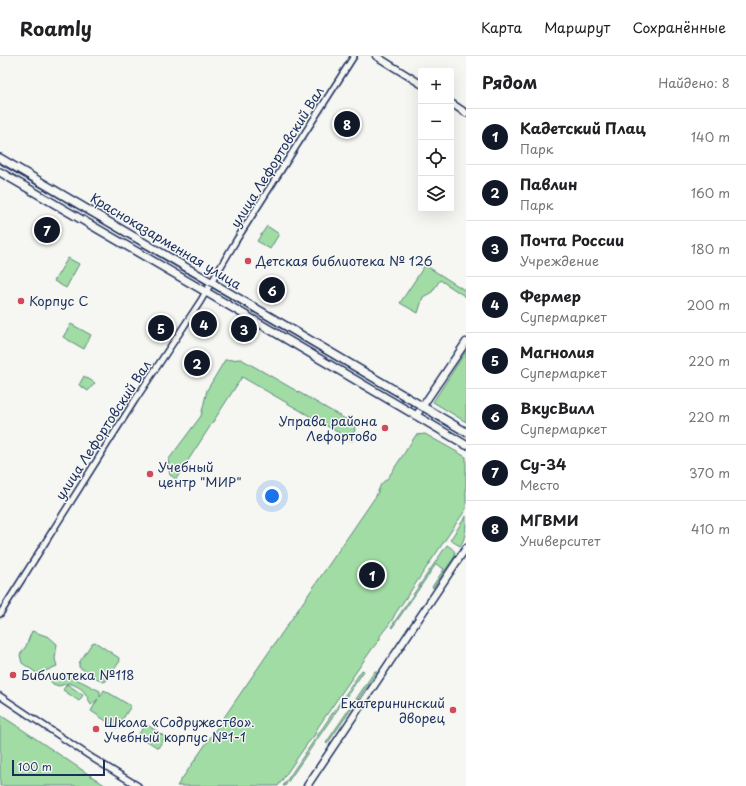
<!DOCTYPE html>
<html lang="ru">
<meta charset="utf-8">
<style>
body{margin:0;font-family:"Playpen Sans",sans-serif;background:#f2f2f2;color:#202124}
.controls{position:absolute;right:12px;top:12px;display:grid;overflow:hidden;border-radius:4px;box-shadow:0 4px 16px #0002}
.controls button{width:36px;height:36px;display:grid;place-items:center;padding:0;border:0;border-bottom:1px solid #e0e0e0;background:#fff;color:#202124;font:20px sans-serif}
.scale{position:absolute;left:12px;bottom:10px;width:93px;box-sizing:border-box;padding-left:4px;border:2px solid #1b2f5e;border-top:0;font-size:11px;line-height:14px;white-space:nowrap;color:#1b2f5e;-webkit-text-stroke:3px #f6f6f2;paint-order:stroke}
.you{position:absolute;left:272px;top:440px;width:14px;height:14px;margin:-10px;border:3px solid #fff;border-radius:50%;background:#1a73e8;box-shadow:0 0 0 6px #1a73e833}
.badge{display:grid;place-items:center;width:26px;height:26px;border-radius:50%;background:#111827;color:#fff;font-size:13px;font-weight:700}
.pin{position:absolute;translate:-50% -50%;border:2px solid #fff;box-shadow:0 1px 4px #0006}
.list{margin:0;padding:0;list-style:none}
h2{display:flex;justify-content:space-between;align-items:center;height:52px;margin:0;padding:0 16px;font-size:17px}
h2 small{font-size:13px;font-weight:400;color:#757577}
.list li{display:grid;grid-template-columns:26px 1fr auto;gap:12px;align-items:center;box-sizing:border-box;height:56px;padding:0 16px;border-top:1px solid #e0e0e0}
.list b{display:block;font-size:15px;white-space:nowrap}
.list p{margin:0;font-size:13px;white-space:nowrap;color:#757577}
.list em{font-size:13px;font-style:normal;color:#757577}
.icon{flex:none;width:22px;height:22px;fill:none;stroke:currentColor;stroke-width:2;stroke-linecap:round;stroke-linejoin:round}
.map{position:relative;flex:none;width:466px;height:730px;overflow:hidden}
header{display:flex;align-items:center;gap:24px;box-sizing:border-box;height:56px;padding:0 20px;background:#fff;border-bottom:1px solid #e0e0e0}
header strong{font-size:19px}
nav{display:flex;gap:22px;margin-inline-start:auto;font-size:14px}
main{display:flex}
aside{flex:1;background:#fff}
.map>svg:first-child{display:block}
</style>
<header>
<strong>Roamly</strong>
<nav><a>Карта</a><a>Маршрут</a><a>Сохранённые</a></nav>
</header>
<main>
<div class="map">
<svg width="466" height="730" viewBox="0 0 466 730">
<rect width="100%" height="100%" fill="#f6f6f2"/>
<filter id="ink" filterUnits="userSpaceOnUse"><feTurbulence type="fractalNoise" baseFrequency=".025" numOctaves="2"/><feDisplacementMap in="SourceGraphic" scale="8" xChannelSelector="R" yChannelSelector="G"/><feConvolveMatrix kernelMatrix="1 2 1 2 8 2 1 2 1" color-interpolation-filters="sRGB"/></filter>
<g filter="url(#ink)">
<g fill="#a0dca3" stroke="#5e8680">
<path d="M 267,170 L 279,178 L 270,193 L 257,185 Z"/>
<path d="M 68,202 L 79,208 L 66,232 L 54,225 Z"/>
<path d="M 425,209 L 466,235 L 466,241 L 440,224 L 432,236 L 423,241 L 418,257 L 400,247 Z"/>
<path d="M 71,268 L 91,279 L 84,293 L 63,281 Z"/>
<path d="M 466,295 L 466,366 L 433,346 Z"/>
<path d="M 241,303 L 354,368 L 355,375 L 351,379 L 353,385 L 242,321 L 176,423 L 170,419 L 168,410 L 169,403 L 201,360 L 207,334 L 225,304 Z"/>
<path d="M 84,320 L 95,327 L 88,335 L 79,329 Z"/>
<path d="M 425,378 L 466,401 L 466,453 L 395,558 C 392,566 385,573 380,580 L 380,583 L 372,593 L 318,671 L 314,680 L 307,688 L 278,730 L 177,730 L 376,440 L 381,428 L 388,422 L 416,379 Z"/>
<path d="M 466,460 C 466,471 466,483 460,490 L 450,484 Z"/>
<path d="M 447,489 C 451,492 456,494 455,500 L 433,532 L 432,531 L 444,513 L 436,508 L 392,572 L 391,571 Z"/>
<path d="M 32,575 L 49,581 L 57,588 L 55,603 L 57,610 L 38,618 L 22,607 L 20,599 L 26,590 Z"/>
<path d="M 95,586 L 119,602 L 120,605 L 106,625 L 103,626 L 79,611 L 79,607 L 92,587 Z"/>
<path d="M 362,614 L 364,615 L 285,730 L 283,730 Z"/>
<path d="M 375,615 L 377,616 L 327,688 L 326,687 Z"/>
<path d="M 59,619 C 76,621 85,628 100,635 L 100,641 L 104,634 L 131,650 L 117,672 L 91,655 L 98,643 L 91,649 C 85,635 83,632 69,627 L 59,630 L 53,628 L 49,623 Z"/>
<path d="M 67,628 L 83,639 L 79,645 L 63,634 Z"/>
<path d="M 0,659 L 11,666 L 106,730 L 0,730 Z"/>
<path d="M 146,668 L 165,681 L 158,692 L 138,679 Z"/>
</g>
<g fill="none" stroke-linecap="round" stroke-linejoin="round">
<defs>
<g id="minor">
<path d="M 0,558 L 135,344 L 200,246 L 237,183 L 354,0"/>
<path d="M 0,640 L 94,703 L 138,730"/>
</g>
<g id="tertiary">
<path d="M 376,0 L 421,28"/>
<path d="M 451,47 L 466,57"/>
<path d="M 416,360 L 466,286"/>
<path d="M 307,730 C 360,651 413,572 466,492"/>
</g>
<g id="secondary">
<path d="M 0,102 L 466,376"/>
<path d="M 0,116 L 206,236 L 466,389"/>
</g>
</defs>
<use href="#minor" stroke="#1b2f5e" stroke-width="8"/>
<use href="#tertiary" stroke="#1b2f5e" stroke-width="9"/>
<use href="#secondary" stroke="#1b2f5e" stroke-width="10"/>
<use href="#minor" stroke="#f6f6f2" stroke-width="5"/>
<use href="#tertiary" stroke="#f6f6f2" stroke-width="6"/>
<use href="#secondary" stroke="#f6f6f2" stroke-width="7"/>
<path stroke="#1b2f5e" stroke-width="1" d="M 0,108 L 168,205 L 466,381"/>
</g>
</g>
<g fill="#d1495b" stroke="#f6f6f2" stroke-width="1.5">
<circle cx="248" cy="205" r="4"/>
<circle cx="21" cy="245" r="4"/>
<circle cx="385" cy="372" r="4"/>
<circle cx="150" cy="418" r="4"/>
<circle cx="13" cy="619" r="4"/>
<circle cx="453" cy="654" r="4"/>
<circle cx="96" cy="673" r="4"/>
</g>
<g text-anchor="middle" stroke-width="3" stroke-linejoin="round" paint-order="stroke">
<g font-size="13" fill="#1b2f5e" stroke="#f6f6f2">
<text transform="translate(277 101) rotate(-58)" y="5">улица Лефортовский Вал</text>
<text transform="translate(166 185) rotate(31)" y="5">Красноказарменная улица</text>
<text transform="translate(103 374) rotate(-57)" y="5">улица Лефортовский Вал</text>
</g>
<g font-size="13" fill="#1b2f5e" stroke="#f6f6f2" text-anchor="start">
<text x="256" y="210">Детская библиотека № 126</text>
<text x="29" y="250">Корпус С</text>
<text x="377" y="370" text-anchor="end">Управа района<tspan x="377" dy="15">Лефортово</tspan></text>
<text x="158" y="416">Учебный<tspan x="158" dy="15">центр "МИР"</tspan></text>
<text x="21" y="624">Библиотека №118</text>
<text x="445" y="652" text-anchor="end">Екатерининский<tspan x="445" dy="15">дворец</tspan></text>
<text x="104" y="671">Школа «Содружество».<tspan x="104" dy="15">Учебный корпус №1-1</tspan></text>
</g>
</g>
</svg>
<div class="controls">
<button>+</button>
<button>−</button>
<button><svg class="icon" aria-label="locate" viewBox="0 0 24 24"><circle cx="12" cy="12" r="6"/><path d="M12 2v4M12 18v4M2 12h4M18 12h4"/></svg></button>
<button><svg class="icon" aria-label="layers" viewBox="0 0 24 24"><path d="M12 4l9 5-9 5-9-5zM3 14l9 5 9-5"/></svg></button>
</div>
<div class="scale">100 m</div>
<div class="you"></div>
<div class="pin badge" style="left:372px;top:519px">1</div>
<div class="pin badge" style="left:197px;top:307px">2</div>
<div class="pin badge" style="left:244px;top:273px">3</div>
<div class="pin badge" style="left:204px;top:268px">4</div>
<div class="pin badge" style="left:161px;top:272px">5</div>
<div class="pin badge" style="left:272px;top:234px">6</div>
<div class="pin badge" style="left:47px;top:174px">7</div>
<div class="pin badge" style="left:347px;top:68px">8</div>
</div>
<aside>
<h2>Рядом<small>Найдено: 8</small></h2>
<ul class="list">
<li><span class="badge">1</span><div><b>Кадетский Плац</b><p>Парк</p></div><em>140 m</em></li>
<li><span class="badge">2</span><div><b>Павлин</b><p>Парк</p></div><em>160 m</em></li>
<li><span class="badge">3</span><div><b>Почта России</b><p>Учреждение</p></div><em>180 m</em></li>
<li><span class="badge">4</span><div><b>Фермер</b><p>Супермаркет</p></div><em>200 m</em></li>
<li><span class="badge">5</span><div><b>Магнолия</b><p>Супермаркет</p></div><em>220 m</em></li>
<li><span class="badge">6</span><div><b>ВкусВилл</b><p>Супермаркет</p></div><em>220 m</em></li>
<li><span class="badge">7</span><div><b>Су-34</b><p>Место</p></div><em>370 m</em></li>
<li><span class="badge">8</span><div><b>МГВМИ</b><p>Университет</p></div><em>410 m</em></li>
</ul>
</aside>
</main>
